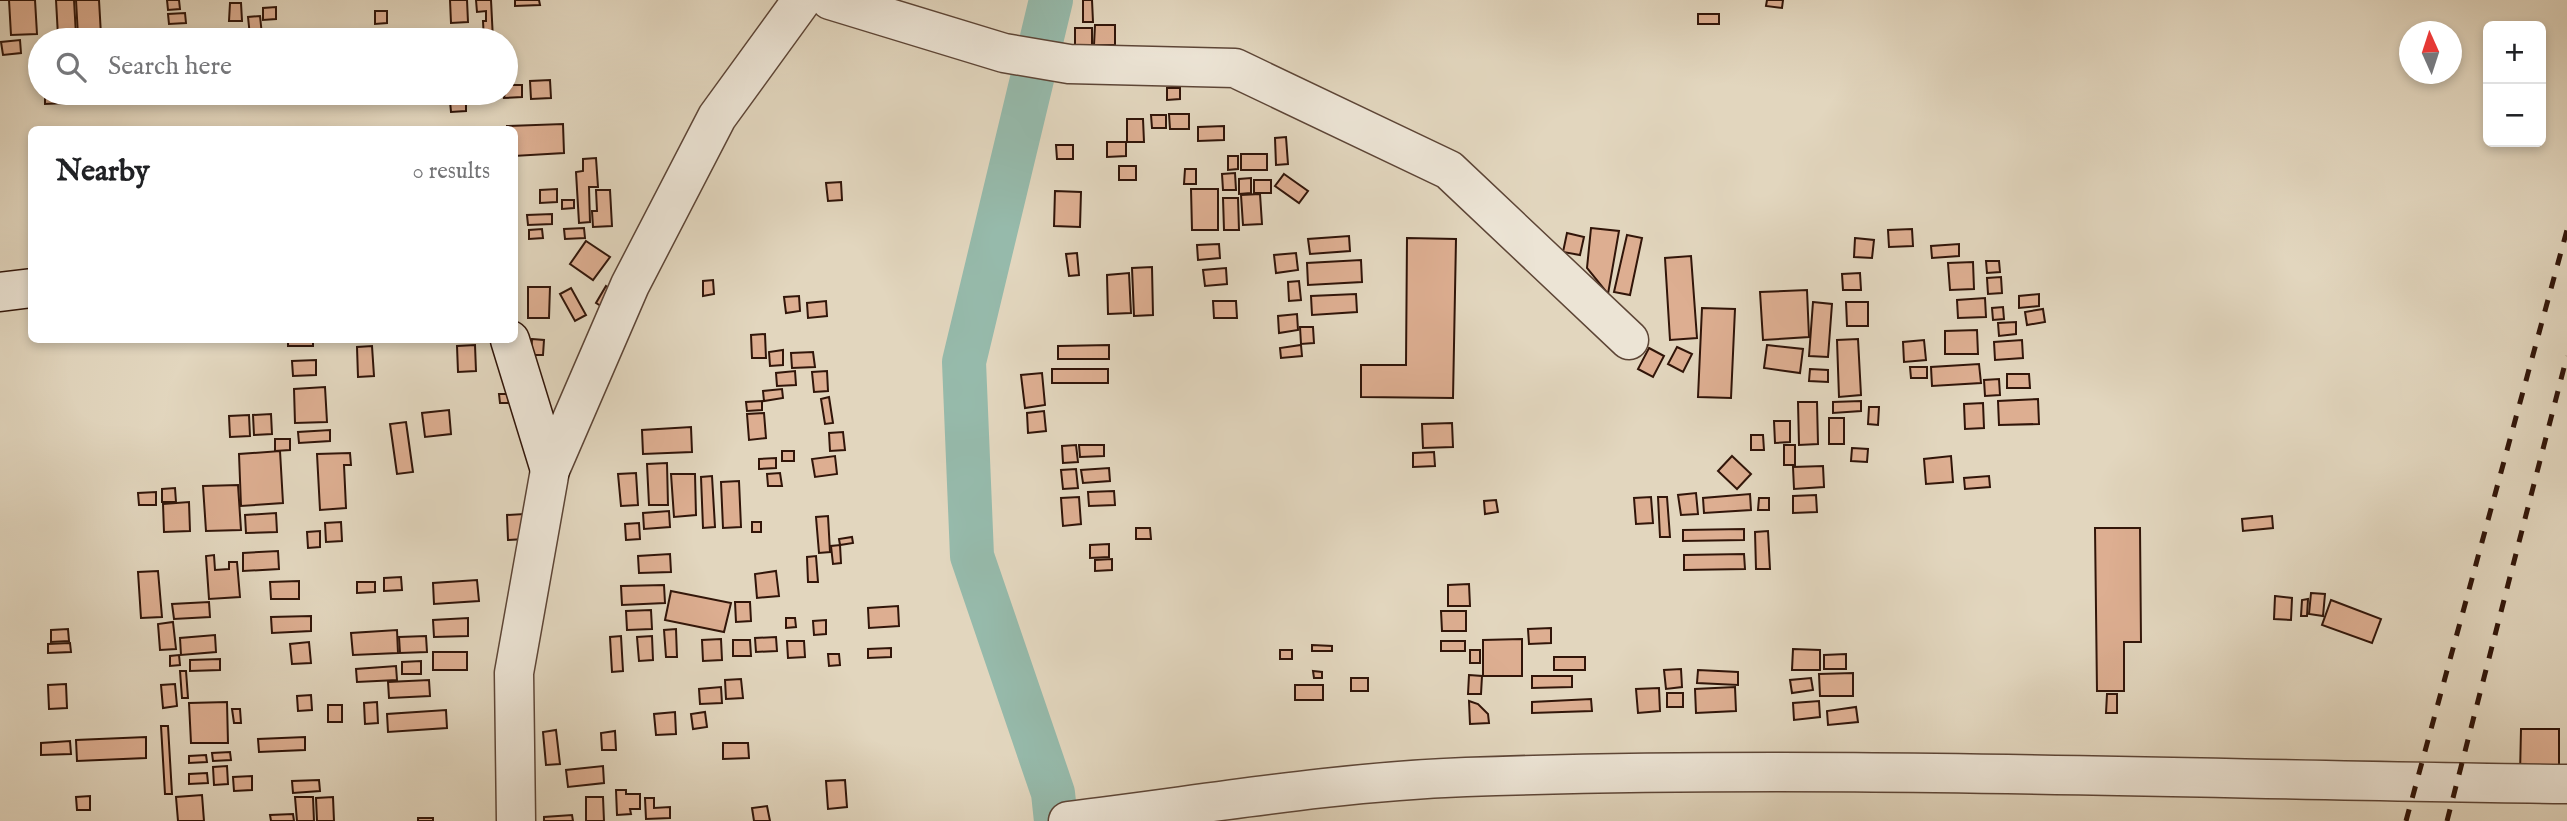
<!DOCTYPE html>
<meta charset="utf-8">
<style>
body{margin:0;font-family:"IM FELL English",serif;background:#f6f6f6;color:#202124}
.controls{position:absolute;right:21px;top:21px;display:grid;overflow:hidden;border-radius:10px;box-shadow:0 4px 10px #0003}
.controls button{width:63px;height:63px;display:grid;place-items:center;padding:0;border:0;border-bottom:2px solid #e0e0e0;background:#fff;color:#202124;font:35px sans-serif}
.compass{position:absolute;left:2399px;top:21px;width:63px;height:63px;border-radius:50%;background:#fff;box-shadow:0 4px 10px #0003;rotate:357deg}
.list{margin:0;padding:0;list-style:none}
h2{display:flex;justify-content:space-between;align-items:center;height:91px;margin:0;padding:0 28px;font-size:30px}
h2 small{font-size:23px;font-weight:400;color:#757577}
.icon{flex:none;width:38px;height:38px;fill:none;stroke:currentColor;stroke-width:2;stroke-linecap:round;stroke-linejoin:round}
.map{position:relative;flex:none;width:2567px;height:821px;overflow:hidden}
.search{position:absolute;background:#fff;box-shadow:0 4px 10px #0003;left:28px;top:28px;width:490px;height:77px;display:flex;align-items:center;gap:18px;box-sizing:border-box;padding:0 24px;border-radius:38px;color:#757577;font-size:26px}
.panel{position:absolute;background:#fff;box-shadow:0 4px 10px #0003;left:28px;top:126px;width:490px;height:217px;border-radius:10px}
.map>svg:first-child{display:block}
</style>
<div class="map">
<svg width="2567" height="821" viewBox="0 0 2567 821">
<rect width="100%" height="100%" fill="#e2d6be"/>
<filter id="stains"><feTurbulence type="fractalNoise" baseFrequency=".00286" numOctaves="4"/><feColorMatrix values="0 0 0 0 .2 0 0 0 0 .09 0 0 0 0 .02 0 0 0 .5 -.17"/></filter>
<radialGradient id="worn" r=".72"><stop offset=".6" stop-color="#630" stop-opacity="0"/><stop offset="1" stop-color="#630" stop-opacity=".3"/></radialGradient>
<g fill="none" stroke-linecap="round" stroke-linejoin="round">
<path stroke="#96baab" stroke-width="44" d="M 1051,0 L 964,362 L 972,556 L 1053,793 L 1056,821"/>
</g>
<g fill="#ddae91" stroke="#311509" stroke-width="2">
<path d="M 0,0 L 35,0 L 37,34 L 11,35 L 9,0 Z"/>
<path d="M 56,0 L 74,0 L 76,35 L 58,36 Z"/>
<path d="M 76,0 L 99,0 L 101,35 L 78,36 Z"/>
<path d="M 167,0 L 179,0 L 180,9 L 168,10 Z"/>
<path d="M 450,0 L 467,0 L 468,22 L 451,23 Z"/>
<path d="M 476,0 L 491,0 L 493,40 L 484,40 L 483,21 L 486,21 L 486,11 L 477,12 Z"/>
<path d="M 515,0 L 539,0 L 540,5 L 515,6 Z"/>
<path d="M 1083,0 L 1092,0 L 1093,22 L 1083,22 Z"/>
<path d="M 1767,0 L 1783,0 L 1782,8 L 1766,6 Z"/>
<path d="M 230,3 L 241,3 L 242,21 L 229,21 Z"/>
<path d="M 276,7 L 276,19 L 263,20 L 263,8 Z"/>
<path d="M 375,11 L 387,11 L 387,23 L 375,24 Z"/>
<path d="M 185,13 L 186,23 L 169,24 L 168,14 Z"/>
<rect x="1698" y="14" width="21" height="10"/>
<path d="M 260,16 L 262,35 L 250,36 L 248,17 Z"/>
<path d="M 1095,25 L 1115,25 L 1115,45 L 1094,45 Z"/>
<rect x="1075" y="28" width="17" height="18"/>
<path d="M 20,40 L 21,53 L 3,55 L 1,42 Z"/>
<path d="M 506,68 L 509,68 L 510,81 L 506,81 Z"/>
<path d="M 550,80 L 551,98 L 531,99 L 530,81 Z"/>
<path d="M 506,85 L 522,85 L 522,97 L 504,98 Z"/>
<path d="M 1167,88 L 1180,88 L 1180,99 L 1167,100 Z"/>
<path d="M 45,93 L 66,93 L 66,103 L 45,104 Z"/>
<path d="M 166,93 L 176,93 L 177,99 L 166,100 Z"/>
<path d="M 478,93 L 494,93 L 494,98 L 479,99 Z"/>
<path d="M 466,100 L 466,111 L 451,112 L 450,101 Z"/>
<path d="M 1169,114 L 1189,114 L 1189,129 L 1170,129 Z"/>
<path d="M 1151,115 L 1166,115 L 1166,128 L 1152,128 Z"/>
<path d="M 1127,119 L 1143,119 L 1144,142 L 1127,142 Z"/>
<path d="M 563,124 L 564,153 L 514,156 L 514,130 L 507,130 L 507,126 Z"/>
<path d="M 1224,126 L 1224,140 L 1198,141 L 1198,127 Z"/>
<path d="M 501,127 L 501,130 L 475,130 L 475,128 Z"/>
<path d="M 1286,137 L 1288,164 L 1276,165 L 1275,138 Z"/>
<path d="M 1107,142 L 1126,142 L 1126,156 L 1107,157 Z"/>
<path d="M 1056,145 L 1073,145 L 1073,159 L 1057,159 Z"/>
<rect x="1241" y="154" width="26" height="16"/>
<path d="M 1228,156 L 1238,156 L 1238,169 L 1228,170 Z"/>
<path d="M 596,158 L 598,187 L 589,187 L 590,222 L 579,223 L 576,172 L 583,171 L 583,159 Z"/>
<rect x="1119" y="166" width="17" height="14"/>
<path d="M 1185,169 L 1196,169 L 1196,184 L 1184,184 Z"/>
<path d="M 1235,173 L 1236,190 L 1223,190 L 1222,174 Z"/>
<path d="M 1284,174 L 1308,191 L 1299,203 L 1275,186 Z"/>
<path d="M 1251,178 L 1251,193 L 1239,194 L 1239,179 Z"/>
<rect x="1254" y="180" width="17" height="13"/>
<path d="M 841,182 L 842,200 L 828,201 L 826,183 Z"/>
<path d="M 557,189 L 557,202 L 540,203 L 540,190 Z"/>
<path d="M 1191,189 L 1218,189 L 1218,230 L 1192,230 Z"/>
<path d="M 596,190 L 610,190 L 612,226 L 593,227 L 592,211 L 597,211 Z"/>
<path d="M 1055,191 L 1081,192 L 1080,227 L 1054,226 Z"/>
<path d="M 1260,194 L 1262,224 L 1243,225 L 1241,195 Z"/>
<path d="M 1223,198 L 1238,198 L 1239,230 L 1224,230 Z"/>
<path d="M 562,200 L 574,200 L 574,208 L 562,209 Z"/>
<path d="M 552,214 L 552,224 L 528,225 L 527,215 Z"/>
<path d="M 584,228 L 585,238 L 565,239 L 564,229 Z"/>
<path d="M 1591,228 L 1619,231 L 1608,294 L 1587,268 Z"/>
<path d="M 542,229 L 543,238 L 529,239 L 529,230 Z"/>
<path d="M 1912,229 L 1913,246 L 1889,247 L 1888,230 Z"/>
<path d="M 1567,233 L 1584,237 L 1580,255 L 1563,252 Z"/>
<path d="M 1627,235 L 1642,238 L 1630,295 L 1614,292 Z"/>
<path d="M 1349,236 L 1350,251 L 1310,254 L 1308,239 Z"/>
<path d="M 1407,238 L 1456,239 L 1453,398 L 1361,397 L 1361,365 L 1406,365 Z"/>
<path d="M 1855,238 L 1874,240 L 1872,258 L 1854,257 Z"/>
<path d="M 586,241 L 610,257 L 593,280 L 570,264 Z"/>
<path d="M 1219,244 L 1220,258 L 1198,260 L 1197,245 Z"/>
<path d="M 1959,244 L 1959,256 L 1932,258 L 1931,246 Z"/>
<path d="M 1077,253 L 1079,275 L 1069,276 L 1066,254 Z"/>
<path d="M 1296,253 L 1298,270 L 1276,273 L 1274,255 Z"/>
<path d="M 1691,256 L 1697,338 L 1670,340 L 1665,258 Z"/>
<path d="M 1361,260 L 1362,282 L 1308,285 L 1307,263 Z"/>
<path d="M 1986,261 L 1999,261 L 2000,272 L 1987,273 Z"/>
<path d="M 1973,262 L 1974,289 L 1950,290 L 1948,263 Z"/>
<path d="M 1152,267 L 1153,315 L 1134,316 L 1132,268 Z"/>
<path d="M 1226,268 L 1227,284 L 1205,286 L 1203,270 Z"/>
<path d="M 1129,273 L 1131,313 L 1108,314 L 1107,275 Z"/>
<path d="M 1860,273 L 1861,290 L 1843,290 L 1842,274 Z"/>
<path d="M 2001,277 L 2002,293 L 1988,294 L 1987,278 Z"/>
<path d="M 713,280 L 714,294 L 703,296 L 703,281 Z"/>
<path d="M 1299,281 L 1301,300 L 1289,301 L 1288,282 Z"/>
<path d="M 606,286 L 620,295 L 609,311 L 596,303 Z"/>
<path d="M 528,287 L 550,287 L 549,318 L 528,318 Z"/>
<path d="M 571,288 L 586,315 L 575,321 L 560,294 Z"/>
<path d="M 1807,290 L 1809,337 L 1763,340 L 1760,292 Z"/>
<path d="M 1356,294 L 1357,312 L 1312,315 L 1311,296 Z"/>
<path d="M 2039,294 L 2039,306 L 2019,308 L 2019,296 Z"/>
<path d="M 799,296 L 800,311 L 786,313 L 784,297 Z"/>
<path d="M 1985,298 L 1986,317 L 1958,318 L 1957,300 Z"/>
<path d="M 826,301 L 827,316 L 808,318 L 807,303 Z"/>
<path d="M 1213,301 L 1236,301 L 1237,318 L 1214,318 Z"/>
<path d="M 1813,302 L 1832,304 L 1828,357 L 1809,356 Z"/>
<path d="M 1846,302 L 1868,302 L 1868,326 L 1847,326 Z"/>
<path d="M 2003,307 L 2004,319 L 1993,320 L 1992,308 Z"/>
<path d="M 1702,308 L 1735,309 L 1731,398 L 1698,397 Z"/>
<path d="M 2043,309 L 2045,322 L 2027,325 L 2025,312 Z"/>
<path d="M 1297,314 L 1298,330 L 1279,333 L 1278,316 Z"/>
<path d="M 2016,322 L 2016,334 L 1999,336 L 1998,323 Z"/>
<path d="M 1300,327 L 1313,327 L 1314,343 L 1301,344 Z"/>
<path d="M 1977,330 L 1978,354 L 1945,354 L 1945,331 Z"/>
<path d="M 765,334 L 766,358 L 752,358 L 751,335 Z"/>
<path d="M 532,339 L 544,340 L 543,355 L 531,355 Z"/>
<path d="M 1858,339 L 1861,395 L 1839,397 L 1837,340 Z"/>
<rect x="288" y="340" width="25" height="6"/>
<path d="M 1924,340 L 1926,360 L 1904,362 L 1903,342 Z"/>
<path d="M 2022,340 L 2023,358 L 1995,360 L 1994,342 Z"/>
<path d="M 475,345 L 476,371 L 458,372 L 457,346 Z"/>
<path d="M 1109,345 L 1109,359 L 1058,359 L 1058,346 Z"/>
<path d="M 1301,345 L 1302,356 L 1281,358 L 1280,348 Z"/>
<path d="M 1767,345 L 1803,349 L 1800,373 L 1764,368 Z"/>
<path d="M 372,346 L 374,376 L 358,377 L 357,347 Z"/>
<path d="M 1677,347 L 1692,354 L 1683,372 L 1668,364 Z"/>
<path d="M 1649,348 L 1664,356 L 1653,377 L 1638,369 Z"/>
<path d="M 783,350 L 783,365 L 770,366 L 769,352 Z"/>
<path d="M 813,352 L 815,367 L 792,368 L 791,353 Z"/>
<path d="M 316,360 L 316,375 L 293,376 L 292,361 Z"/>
<path d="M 1979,364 L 1981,383 L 1932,386 L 1931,367 Z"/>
<path d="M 1910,367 L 1927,367 L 1927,378 L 1911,378 Z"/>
<rect x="1052" y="369" width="56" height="14"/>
<path d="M 1810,369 L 1828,370 L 1828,382 L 1809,381 Z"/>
<path d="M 795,371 L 796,385 L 777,386 L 776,373 Z"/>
<path d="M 827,371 L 828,391 L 814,392 L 812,372 Z"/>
<path d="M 1042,373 L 1045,405 L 1025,408 L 1021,375 Z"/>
<path d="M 2007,374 L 2029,374 L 2030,388 L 2007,388 Z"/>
<path d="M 1999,379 L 2000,395 L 1985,396 L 1984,380 Z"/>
<path d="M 325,387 L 327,422 L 295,423 L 294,389 Z"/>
<path d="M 782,389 L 783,398 L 764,401 L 763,391 Z"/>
<path d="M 499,394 L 508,394 L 509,403 L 500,403 Z"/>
<path d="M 829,397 L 833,423 L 825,424 L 821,399 Z"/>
<path d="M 2038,399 L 2039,424 L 1999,425 L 1998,401 Z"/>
<path d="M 762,401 L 762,410 L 747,411 L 746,402 Z"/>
<path d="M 1861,401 L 1861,411 L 1833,413 L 1833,402 Z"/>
<path d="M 1798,402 L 1817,402 L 1818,444 L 1799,445 Z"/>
<path d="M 1983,403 L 1984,428 L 1965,429 L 1964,404 Z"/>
<path d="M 1869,407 L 1879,407 L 1878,425 L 1868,424 Z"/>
<path d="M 449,410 L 451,434 L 425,437 L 422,413 Z"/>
<path d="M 1044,411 L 1046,431 L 1028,433 L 1027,413 Z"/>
<path d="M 764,413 L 766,438 L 749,440 L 747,414 Z"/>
<path d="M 271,414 L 272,434 L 254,435 L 253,415 Z"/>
<path d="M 249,415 L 250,436 L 230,437 L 229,416 Z"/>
<rect x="1829" y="418" width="15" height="26"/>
<path d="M 1774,421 L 1790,421 L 1790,442 L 1775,443 Z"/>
<path d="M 406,422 L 413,472 L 397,474 L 390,424 Z"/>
<path d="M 1452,423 L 1453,447 L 1423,448 L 1422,424 Z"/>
<path d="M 691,427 L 692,452 L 643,454 L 642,430 Z"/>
<path d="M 330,430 L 330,441 L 299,443 L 298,432 Z"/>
<path d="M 843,432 L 845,450 L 830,451 L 829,433 Z"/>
<path d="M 1751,435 L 1763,435 L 1764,450 L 1751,450 Z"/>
<path d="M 275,439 L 290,439 L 290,450 L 275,451 Z"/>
<path d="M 1076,445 L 1078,462 L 1063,463 L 1062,446 Z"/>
<path d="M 1079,445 L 1104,445 L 1104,456 L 1080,457 Z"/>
<rect x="1784" y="445" width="11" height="20"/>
<path d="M 1852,448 L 1868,449 L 1867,462 L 1851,461 Z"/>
<path d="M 280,451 L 283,503 L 241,506 L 239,454 Z"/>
<rect x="782" y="451" width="12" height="10"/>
<path d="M 1434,452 L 1435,466 L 1413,467 L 1413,453 Z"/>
<path d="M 350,453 L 351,465 L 344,465 L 346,508 L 320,510 L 317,454 Z"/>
<path d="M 835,456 L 837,474 L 815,477 L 812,459 Z"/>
<path d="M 1732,456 L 1751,474 L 1737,489 L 1718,471 Z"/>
<path d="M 1951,456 L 1953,482 L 1926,484 L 1924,459 Z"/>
<path d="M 776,458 L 776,468 L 759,469 L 759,459 Z"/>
<path d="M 667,463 L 668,505 L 649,505 L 647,464 Z"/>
<path d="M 1823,466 L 1824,487 L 1794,489 L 1793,467 Z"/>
<path d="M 1109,468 L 1110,481 L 1083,483 L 1081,470 Z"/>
<path d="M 1076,469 L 1078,488 L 1063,489 L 1061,470 Z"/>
<path d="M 636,473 L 638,505 L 621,506 L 618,474 Z"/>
<path d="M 780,473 L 782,486 L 768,486 L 767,474 Z"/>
<path d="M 671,474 L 695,474 L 696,515 L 674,517 Z"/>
<path d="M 712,476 L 715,527 L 703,528 L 701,477 Z"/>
<path d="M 1989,476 L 1990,487 L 1965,489 L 1964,478 Z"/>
<path d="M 739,481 L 741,527 L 723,528 L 721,482 Z"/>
<path d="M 238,485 L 241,530 L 206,531 L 203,486 Z"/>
<path d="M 175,488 L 176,502 L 162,502 L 162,489 Z"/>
<path d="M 1114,491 L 1115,505 L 1089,506 L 1088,492 Z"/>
<path d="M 156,492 L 156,505 L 139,505 L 138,493 Z"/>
<path d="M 1696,493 L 1698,514 L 1681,515 L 1678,495 Z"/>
<path d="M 1750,494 L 1751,510 L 1704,513 L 1703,498 Z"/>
<path d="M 1816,495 L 1817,512 L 1793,513 L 1793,496 Z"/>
<path d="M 1079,497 L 1081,524 L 1063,526 L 1061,498 Z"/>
<path d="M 1651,497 L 1653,523 L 1636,524 L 1634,498 Z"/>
<path d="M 1658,497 L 1667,497 L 1670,537 L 1660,537 Z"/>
<path d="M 1759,498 L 1769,498 L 1769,510 L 1758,510 Z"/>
<path d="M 1496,500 L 1498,512 L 1485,514 L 1484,501 Z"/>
<path d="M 189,502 L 190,531 L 164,532 L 163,504 Z"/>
<path d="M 669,511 L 670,527 L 644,529 L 643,513 Z"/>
<path d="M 276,513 L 277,532 L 246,533 L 245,515 Z"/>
<path d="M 524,514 L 525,539 L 508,540 L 507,515 Z"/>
<path d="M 828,516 L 830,552 L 819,553 L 816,517 Z"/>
<path d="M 2272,516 L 2273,528 L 2243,531 L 2242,519 Z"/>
<path d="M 341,522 L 342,541 L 326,542 L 325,523 Z"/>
<rect x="752" y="522" width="9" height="10"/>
<path d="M 639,523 L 640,539 L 626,540 L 625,524 Z"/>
<path d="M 1136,528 L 1150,528 L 1151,539 L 1136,539 Z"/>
<path d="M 2095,528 L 2140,528 L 2141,642 L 2124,642 L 2124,691 L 2097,691 Z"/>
<path d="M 1744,529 L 1744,540 L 1683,541 L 1683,530 Z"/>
<path d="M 320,531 L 320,547 L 308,548 L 307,532 Z"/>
<path d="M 1768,531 L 1770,569 L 1756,569 L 1755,532 Z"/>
<path d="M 852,537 L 853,543 L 840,545 L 839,539 Z"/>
<path d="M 1109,544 L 1109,557 L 1090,558 L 1090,545 Z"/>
<path d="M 840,545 L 841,563 L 833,564 L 831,546 Z"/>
<path d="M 278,551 L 279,569 L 243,571 L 243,553 Z"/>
<path d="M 670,554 L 671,572 L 639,573 L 638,556 Z"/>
<path d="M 1744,554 L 1745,569 L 1684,570 L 1684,555 Z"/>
<path d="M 214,555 L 215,570 L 229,569 L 229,562 L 237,562 L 240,597 L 209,599 L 206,556 Z"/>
<path d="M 816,556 L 818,582 L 808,582 L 807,557 Z"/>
<path d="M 1112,559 L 1112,570 L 1095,571 L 1095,560 Z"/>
<path d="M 158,571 L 162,617 L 141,618 L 138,572 Z"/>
<path d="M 776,571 L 779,596 L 757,598 L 755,574 Z"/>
<path d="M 401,577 L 402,590 L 384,591 L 384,578 Z"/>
<path d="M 477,580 L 479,601 L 434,604 L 433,583 Z"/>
<path d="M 299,581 L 299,599 L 271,599 L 270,582 Z"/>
<path d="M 357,582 L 375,582 L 375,592 L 357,593 Z"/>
<path d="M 1469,584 L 1470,606 L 1448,606 L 1448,585 Z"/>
<path d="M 664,585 L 665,603 L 622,605 L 621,586 Z"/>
<path d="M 671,591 L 731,603 L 724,632 L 665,620 Z"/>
<path d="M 2311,593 L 2325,594 L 2323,616 L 2309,614 Z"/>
<path d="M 2275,596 L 2292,598 L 2291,620 L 2274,619 Z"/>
<path d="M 2308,599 L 2307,616 L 2301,616 L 2302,600 Z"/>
<path d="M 2331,600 L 2381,619 L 2372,643 L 2322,625 Z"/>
<path d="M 209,602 L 210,617 L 174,619 L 172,604 Z"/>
<path d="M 735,602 L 750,602 L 751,621 L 736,622 Z"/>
<path d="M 898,606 L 899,626 L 869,628 L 868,608 Z"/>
<path d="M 651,610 L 652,629 L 627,630 L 626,611 Z"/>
<path d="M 1441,611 L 1466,611 L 1466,631 L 1442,631 Z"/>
<path d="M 311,616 L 311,631 L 272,633 L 271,617 Z"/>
<path d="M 468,618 L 468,636 L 434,637 L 433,620 Z"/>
<path d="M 786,618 L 795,618 L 796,627 L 786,628 Z"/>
<path d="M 826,620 L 826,634 L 814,635 L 813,621 Z"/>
<path d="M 173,622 L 176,649 L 160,650 L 158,624 Z"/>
<path d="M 1551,628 L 1551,643 L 1529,644 L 1528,629 Z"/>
<path d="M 68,629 L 69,641 L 51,642 L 51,630 Z"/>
<path d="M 676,629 L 677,657 L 666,657 L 664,630 Z"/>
<path d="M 397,630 L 398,653 L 353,655 L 351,633 Z"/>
<path d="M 215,635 L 216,652 L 181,655 L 180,638 Z"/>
<path d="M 426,636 L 427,652 L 400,653 L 399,637 Z"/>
<path d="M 621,636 L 623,671 L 612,672 L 610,637 Z"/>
<path d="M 652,636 L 653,660 L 639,661 L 637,637 Z"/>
<path d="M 776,637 L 777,651 L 756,652 L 755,638 Z"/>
<path d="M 721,639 L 722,660 L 703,661 L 702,640 Z"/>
<path d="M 1522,639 L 1522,676 L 1483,676 L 1483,640 Z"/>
<path d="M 733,640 L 750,640 L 751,656 L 733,656 Z"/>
<path d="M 787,641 L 804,641 L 805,657 L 788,658 Z"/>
<rect x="1441" y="641" width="24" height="10"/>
<path d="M 309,642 L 311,663 L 292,664 L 290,644 Z"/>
<path d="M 70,643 L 71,652 L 48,653 L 48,644 Z"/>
<path d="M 1312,645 L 1332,646 L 1332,651 L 1312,651 Z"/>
<path d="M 891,648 L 891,657 L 868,658 L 868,649 Z"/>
<path d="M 1793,649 L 1820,650 L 1820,670 L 1792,670 Z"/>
<rect x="1280" y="650" width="12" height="9"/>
<rect x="1470" y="650" width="10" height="13"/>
<rect x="433" y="652" width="34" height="18"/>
<path d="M 828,654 L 839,654 L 840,665 L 829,666 Z"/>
<path d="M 1846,654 L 1846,669 L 1824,669 L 1824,655 Z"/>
<path d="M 179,655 L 180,665 L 170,666 L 170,656 Z"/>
<rect x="1554" y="657" width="31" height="13"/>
<path d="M 220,659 L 220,670 L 190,671 L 190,660 Z"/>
<path d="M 421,661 L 421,674 L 402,674 L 402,662 Z"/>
<path d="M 396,666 L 397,680 L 357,682 L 356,669 Z"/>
<path d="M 1681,669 L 1682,687 L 1666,689 L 1664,670 Z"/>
<path d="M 1698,670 L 1738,672 L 1738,685 L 1697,683 Z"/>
<path d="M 180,671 L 186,671 L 188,698 L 182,698 Z"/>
<path d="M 1313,671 L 1322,672 L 1322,678 L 1314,678 Z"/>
<path d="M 1853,673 L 1853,696 L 1820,696 L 1819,674 Z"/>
<path d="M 1469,675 L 1482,676 L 1481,694 L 1468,694 Z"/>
<path d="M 1532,676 L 1572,676 L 1572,687 L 1532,688 Z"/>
<rect x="1351" y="678" width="17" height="13"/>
<path d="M 1811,678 L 1813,690 L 1792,693 L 1790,680 Z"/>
<path d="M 741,679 L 743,698 L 726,699 L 725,680 Z"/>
<path d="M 429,680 L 430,696 L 389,698 L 388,682 Z"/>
<path d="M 66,684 L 67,708 L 49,709 L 48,685 Z"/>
<path d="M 175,684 L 177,706 L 163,708 L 161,685 Z"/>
<rect x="1295" y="685" width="28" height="15"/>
<path d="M 721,687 L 722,703 L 700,704 L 699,689 Z"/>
<path d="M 1735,687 L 1736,711 L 1696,713 L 1695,689 Z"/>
<path d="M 1659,688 L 1660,711 L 1638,713 L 1636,689 Z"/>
<rect x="1667" y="693" width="16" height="14"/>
<path d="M 2107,694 L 2117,694 L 2117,713 L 2106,713 Z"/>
<path d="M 311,695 L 312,710 L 298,711 L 297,696 Z"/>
<path d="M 1591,699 L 1592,711 L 1532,713 L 1532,702 Z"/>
<path d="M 1469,701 L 1478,704 L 1488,714 L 1489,723 L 1470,724 Z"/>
<path d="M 1819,701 L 1820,717 L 1794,720 L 1793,703 Z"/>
<path d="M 227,702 L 228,743 L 191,743 L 189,703 Z"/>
<path d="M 377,702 L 378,723 L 365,724 L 364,703 Z"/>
<rect x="328" y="705" width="14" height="17"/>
<path d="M 1856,707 L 1858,722 L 1828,725 L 1827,711 Z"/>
<path d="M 232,709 L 240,709 L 241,723 L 234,723 Z"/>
<path d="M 446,710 L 447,728 L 388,732 L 387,714 Z"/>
<path d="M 675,712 L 676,734 L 656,735 L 654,714 Z"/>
<path d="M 705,712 L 707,727 L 693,729 L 691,714 Z"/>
<path d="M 161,726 L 168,726 L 172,794 L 165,794 Z"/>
<path d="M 2521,729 L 2559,729 L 2559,775 L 2520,775 Z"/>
<path d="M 556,730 L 560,764 L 546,765 L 543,732 Z"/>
<path d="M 615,731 L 616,750 L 602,750 L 601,733 Z"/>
<path d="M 146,737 L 146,758 L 77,761 L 76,740 Z"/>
<path d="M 305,737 L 305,750 L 259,752 L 258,739 Z"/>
<path d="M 70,741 L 71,754 L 41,755 L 41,743 Z"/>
<path d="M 723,743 L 748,743 L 749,758 L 723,759 Z"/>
<path d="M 230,752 L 231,760 L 213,761 L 212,753 Z"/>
<path d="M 206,755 L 207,762 L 189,763 L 189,756 Z"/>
<path d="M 227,766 L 228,784 L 214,785 L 213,767 Z"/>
<path d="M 603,766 L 604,783 L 568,787 L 566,770 Z"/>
<path d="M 207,773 L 208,783 L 189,784 L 189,774 Z"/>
<path d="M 252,776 L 252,790 L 234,791 L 233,777 Z"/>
<path d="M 319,780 L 320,791 L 293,793 L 292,781 Z"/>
<path d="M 845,780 L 847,807 L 828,809 L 826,781 Z"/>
<path d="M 616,790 L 626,790 L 626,794 L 640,794 L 640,809 L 630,809 L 631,814 L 617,815 Z"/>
<path d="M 202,795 L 204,821 L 178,821 L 176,797 Z"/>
<path d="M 90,796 L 90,810 L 77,810 L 76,797 Z"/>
<path d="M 295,797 L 313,797 L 314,821 L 297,821 Z"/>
<path d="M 333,797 L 334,821 L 317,821 L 316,798 Z"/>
<path d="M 586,797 L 603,797 L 604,821 L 586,821 Z"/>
<path d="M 645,798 L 654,798 L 654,808 L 670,807 L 670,818 L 646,819 Z"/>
<path d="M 767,806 L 770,821 L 754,821 L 752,808 Z"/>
<path d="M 293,814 L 294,821 L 271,821 L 270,815 Z"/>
<path d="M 572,815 L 573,821 L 544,821 L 544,817 Z"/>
<rect x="418" y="818" width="15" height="3"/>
</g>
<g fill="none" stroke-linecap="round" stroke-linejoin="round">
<defs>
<g id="street">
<path d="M 830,0 L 1004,53 L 1069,64 L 1235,68 L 1449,170 L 1629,340"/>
<path d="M 516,821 L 514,673 L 550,470 L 630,285 L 717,117 L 802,0"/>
<path d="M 1068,821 C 1201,805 1332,782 1466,777 C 1832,764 2200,780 2567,784"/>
</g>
<g id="secondary">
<path d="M 0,292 L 32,288"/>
<path d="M 510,340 L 550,470"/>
</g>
</defs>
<use href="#street" stroke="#5d4536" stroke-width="41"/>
<use href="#secondary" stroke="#311509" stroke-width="41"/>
<use href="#street" stroke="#ece4d5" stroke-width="38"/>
<use href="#secondary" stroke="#ece4d5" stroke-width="38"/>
<g stroke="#311509" stroke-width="5" stroke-dasharray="12 12" stroke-linecap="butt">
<path d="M 2406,821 L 2567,230"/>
<path d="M 2447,821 L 2567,356"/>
</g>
</g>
<rect width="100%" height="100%" filter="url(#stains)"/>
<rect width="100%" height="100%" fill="url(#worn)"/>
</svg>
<div class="controls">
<button>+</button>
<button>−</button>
</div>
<svg class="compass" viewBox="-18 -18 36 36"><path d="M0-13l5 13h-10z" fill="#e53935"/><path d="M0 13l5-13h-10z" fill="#757577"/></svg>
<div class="search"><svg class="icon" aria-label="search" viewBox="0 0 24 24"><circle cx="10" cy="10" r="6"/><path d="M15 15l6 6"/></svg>Search here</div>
<section class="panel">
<h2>Nearby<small>0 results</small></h2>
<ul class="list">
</ul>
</section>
</div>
